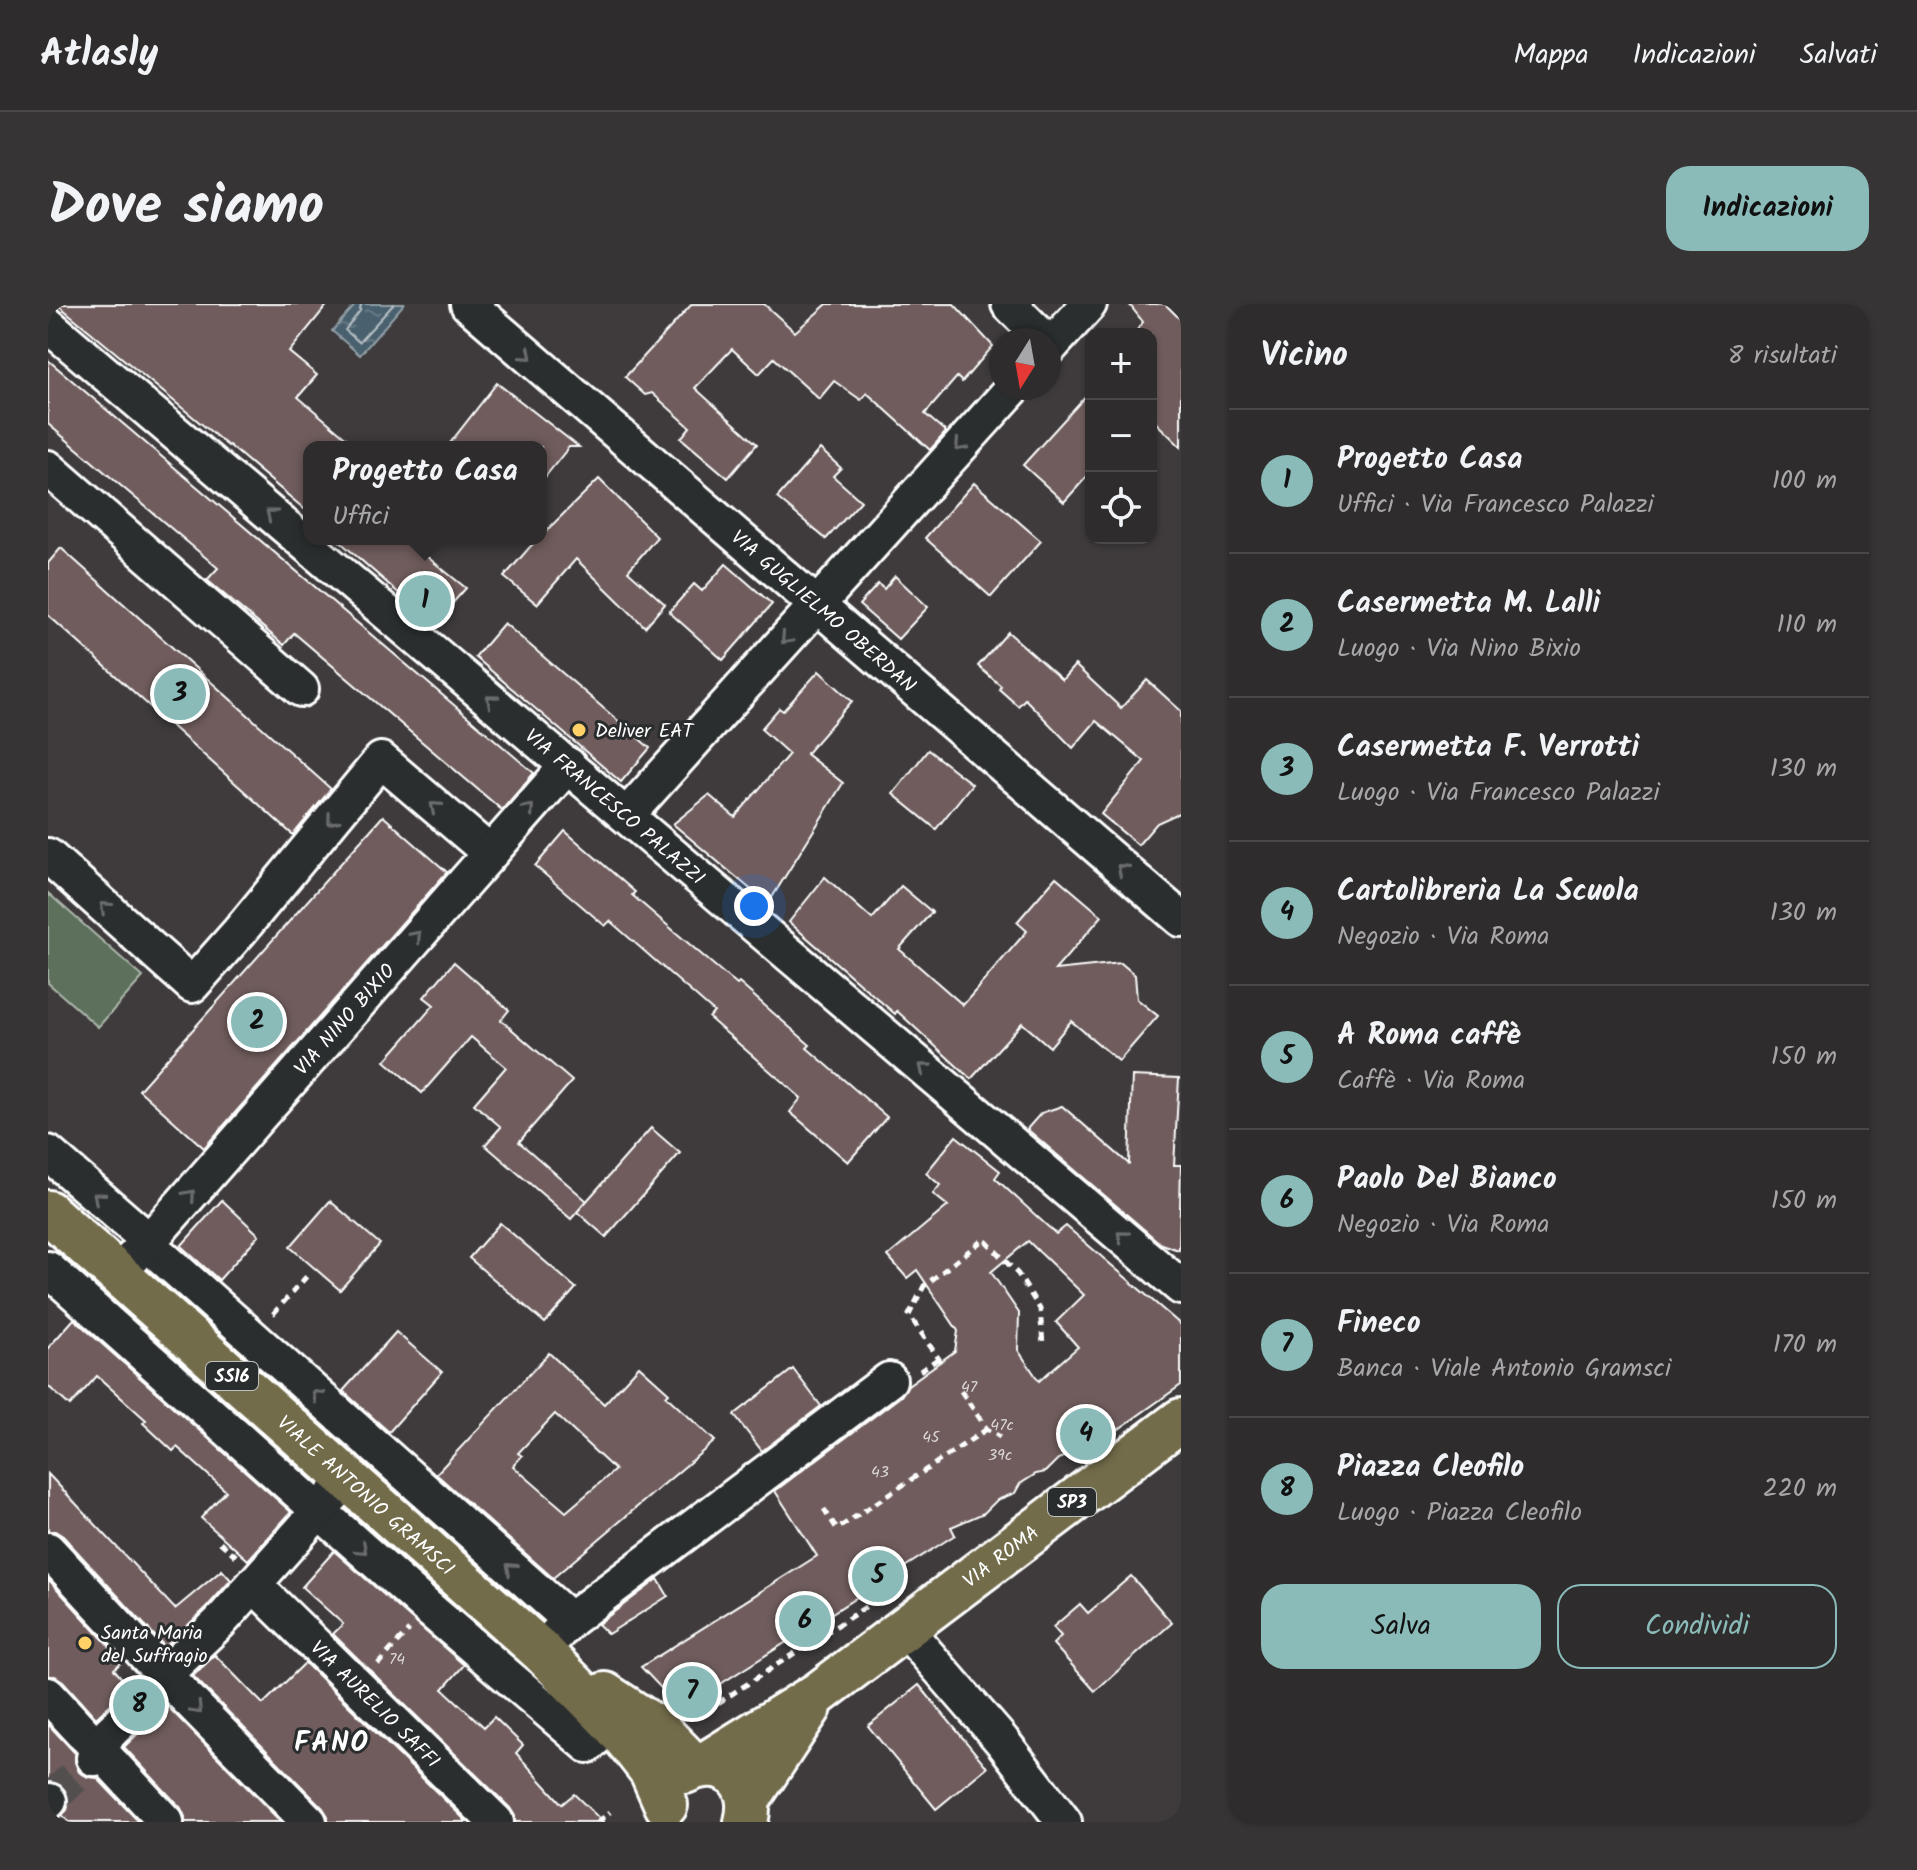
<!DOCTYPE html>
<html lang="it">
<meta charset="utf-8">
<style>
body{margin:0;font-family:Kalam,sans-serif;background:#373435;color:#f1f3f6}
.controls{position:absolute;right:24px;top:24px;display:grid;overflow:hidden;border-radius:16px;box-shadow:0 2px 6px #0004}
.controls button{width:72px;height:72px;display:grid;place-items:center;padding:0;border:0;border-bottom:2px solid #4a4849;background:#2f2c2d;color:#f1f3f6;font:40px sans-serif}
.compass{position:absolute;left:941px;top:24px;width:72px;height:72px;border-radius:50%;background:#2f2c2d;box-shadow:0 2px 6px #0004;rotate:191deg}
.you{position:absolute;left:706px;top:602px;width:28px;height:28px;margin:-20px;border:6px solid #fff;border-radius:50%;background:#1a73e8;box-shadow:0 0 0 12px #1a73e833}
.badge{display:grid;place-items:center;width:52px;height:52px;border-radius:50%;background:#8bbbb9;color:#111;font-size:26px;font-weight:700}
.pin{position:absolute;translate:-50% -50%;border:4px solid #fff;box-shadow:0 2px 8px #0006}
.popup{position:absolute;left:255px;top:137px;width:244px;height:104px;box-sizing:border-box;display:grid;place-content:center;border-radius:16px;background:#2f2c2d;filter:drop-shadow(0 2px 6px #0005);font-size:26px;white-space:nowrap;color:#a7a7aa}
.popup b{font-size:30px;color:#f1f3f6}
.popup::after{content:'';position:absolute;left:50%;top:100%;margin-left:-16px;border:16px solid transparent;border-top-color:#2f2c2d}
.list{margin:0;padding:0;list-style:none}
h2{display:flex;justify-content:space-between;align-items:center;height:104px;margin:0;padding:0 32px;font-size:34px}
h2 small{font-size:26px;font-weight:400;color:#a7a7aa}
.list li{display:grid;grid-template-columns:52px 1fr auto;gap:24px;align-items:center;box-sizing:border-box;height:144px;padding:0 32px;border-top:2px solid #4a4849}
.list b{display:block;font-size:30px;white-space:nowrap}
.list p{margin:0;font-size:26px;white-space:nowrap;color:#a7a7aa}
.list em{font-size:26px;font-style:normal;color:#a7a7aa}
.actions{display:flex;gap:16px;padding:24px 32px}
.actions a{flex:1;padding:18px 0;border:2px solid #8bbbb9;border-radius:24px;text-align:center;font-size:28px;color:#8bbbb9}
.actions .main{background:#8bbbb9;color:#111}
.icon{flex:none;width:44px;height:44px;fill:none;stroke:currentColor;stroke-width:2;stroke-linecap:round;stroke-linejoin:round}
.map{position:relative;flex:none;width:1133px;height:1518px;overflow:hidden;border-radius:24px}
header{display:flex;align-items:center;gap:48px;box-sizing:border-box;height:112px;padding:0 40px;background:#2f2c2d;border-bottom:2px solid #4a4849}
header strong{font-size:38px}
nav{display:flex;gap:44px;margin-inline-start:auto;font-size:28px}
.intro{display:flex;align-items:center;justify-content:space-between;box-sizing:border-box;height:192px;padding:0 48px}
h1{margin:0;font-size:56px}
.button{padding:20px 36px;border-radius:24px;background:#8bbbb9;color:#111;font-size:28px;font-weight:700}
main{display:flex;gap:48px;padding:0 48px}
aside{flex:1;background:#2f2c2d;border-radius:24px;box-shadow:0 2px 6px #0004}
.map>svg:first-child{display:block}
</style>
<header>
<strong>Atlasly</strong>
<nav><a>Mappa</a><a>Indicazioni</a><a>Salvati</a></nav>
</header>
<div class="intro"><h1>Dove siamo</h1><a class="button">Indicazioni</a></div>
<main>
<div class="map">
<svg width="1133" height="1518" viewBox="0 0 1133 1518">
<defs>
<pattern id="water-ripples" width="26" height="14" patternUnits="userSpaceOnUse" patternTransform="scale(2)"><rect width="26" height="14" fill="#4a616e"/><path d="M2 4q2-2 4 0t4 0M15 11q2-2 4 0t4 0" fill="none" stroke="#657984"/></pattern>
</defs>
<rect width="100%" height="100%" fill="#3f3b3c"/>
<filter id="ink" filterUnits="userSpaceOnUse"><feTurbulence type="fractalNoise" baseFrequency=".0125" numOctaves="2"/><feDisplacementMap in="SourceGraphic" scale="16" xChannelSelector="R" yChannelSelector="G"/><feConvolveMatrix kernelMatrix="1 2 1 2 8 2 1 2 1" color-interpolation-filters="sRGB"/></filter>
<g filter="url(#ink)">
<path fill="#5c705b" stroke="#aeb8ad" stroke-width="2" d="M 0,589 L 95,673 L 50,723 L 0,679 Z"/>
<path fill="url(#water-ripples)" stroke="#92a0a8" stroke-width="2" d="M 308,0 L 356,0 L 312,51 L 284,27 Z"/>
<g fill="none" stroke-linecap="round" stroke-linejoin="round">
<path stroke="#b7c0c5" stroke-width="2" d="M 313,0 L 312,7 L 297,26 L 311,38 L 346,0"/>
</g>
<g fill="#6f5c5c" stroke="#fff" stroke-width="2" fill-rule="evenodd">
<path d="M 9,0 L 280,0 L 241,48 L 269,71 L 250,93 L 309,143 L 261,143 L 261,209 L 181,141 L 180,142 Z"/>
<path d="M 644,0 L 716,0 L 747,28 L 779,0 L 906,0 L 945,42 L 914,78 L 909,73 L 877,110 L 898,128 L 882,146 L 819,89 L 813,96 L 786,77 L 771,95 L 726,54 L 711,70 L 684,45 L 647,84 L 709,140 L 680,174 L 633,134 L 642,123 L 604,89 L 597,91 L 577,73 Z"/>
<path d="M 1081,0 L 1117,0 L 1133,16 L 1133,143 L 1103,114 L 1103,30 L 1086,30 L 1095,18 Z"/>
<path d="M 0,56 L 486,469 L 454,506 L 246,329 L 236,341 L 159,276 L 170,264 L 0,120 Z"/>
<path d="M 449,79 L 531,143 L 521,143 L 493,178 L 493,143 L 399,143 Z"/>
<path d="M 1043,86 L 1043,168 L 1016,198 L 975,161 Z"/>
<path d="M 772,145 L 793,164 L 785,172 L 813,197 L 778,235 L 729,194 Z"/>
<path d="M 551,175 L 609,233 L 580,267 L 617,300 L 597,323 L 528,255 L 489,300 L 456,273 L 481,244 L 490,235 L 493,235 L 493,232 Z"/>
<path d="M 926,179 L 993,237 L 943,293 L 877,234 Z"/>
<path d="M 289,235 L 357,235 L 418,284 L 386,320 Z"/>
<path d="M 13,244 L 283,485 L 245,531 L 0,311 L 0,259 Z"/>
<path d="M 678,260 L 724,300 L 675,356 L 621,308 L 646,280 L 654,287 Z"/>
<path d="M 847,272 L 880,303 L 850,335 L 811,301 L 830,280 L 836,285 Z"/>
<path d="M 456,319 L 602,444 L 573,478 L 427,353 Z"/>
<path d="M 960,328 L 1014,376 L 1027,361 L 1073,404 L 1099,376 L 1133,407 L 1133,508 L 1109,519 L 1090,541 L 1053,510 L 1096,457 L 1048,417 L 1025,444 L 977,395 L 970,402 L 951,385 L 953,382 L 930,362 Z"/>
<path d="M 771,367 L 804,397 L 758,450 L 795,479 L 720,600 L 625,520 L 661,491 L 687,513 L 741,450 L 713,425 L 731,404 L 735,407 Z"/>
<path d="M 880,446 L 924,480 L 888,525 L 845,490 Z"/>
<path d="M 335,512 L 399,568 L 156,844 L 91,786 Z"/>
<path d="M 517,527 L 587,588 L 584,591 L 689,681 L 691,679 L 762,741 L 759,744 L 839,813 L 800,858 L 742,808 L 753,794 L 661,714 L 666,708 L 562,617 L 557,622 L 487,562 Z"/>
<path d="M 777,573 L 824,615 L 853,582 L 884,608 L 851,645 L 915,701 L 979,627 L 969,618 L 1008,573 L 1054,612 L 1007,666 L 1073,659 L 1087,671 L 1089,695 L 1110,712 L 1071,757 L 1023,717 L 1002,743 L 974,719 L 923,775 L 849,707 L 847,710 L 741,618 Z"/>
<path d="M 406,658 L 461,706 L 453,716 L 524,777 L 471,838 L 539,897 L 523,915 L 437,841 L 453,823 L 426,800 L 458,763 L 423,733 L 374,789 L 337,757 L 386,701 L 376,693 Z"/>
<path d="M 1084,772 L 1131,774 L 1126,861 L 1133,861 L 1131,946 L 1113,940 L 979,825 L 993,809 L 1014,802 L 1081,860 Z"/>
<path d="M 603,824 L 632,849 L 558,933 L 529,908 Z"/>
<path d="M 908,832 L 952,867 L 947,874 L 1008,930 L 1018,922 L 1133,1021 L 1133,1081 L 1061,1132 L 1055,1122 L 1028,1148 L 1010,1155 L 997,1168 L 988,1170 L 972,1180 L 967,1189 L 949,1196 L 936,1209 L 903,1223 L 907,1231 L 633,1405 L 593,1363 L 769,1252 L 727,1187 L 853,1092 L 860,1081 L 907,1047 L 910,1027 L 869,966 L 859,974 L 840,952 L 900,902 L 885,890 L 892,881 L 878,869 ZM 980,937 L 1036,991 L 1008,1018 L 1030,1043 L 991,1077 L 970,1046 L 971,1009 L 943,968 Z"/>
<path d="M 174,896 L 211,931 L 171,976 L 133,942 Z"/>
<path d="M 282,897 L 332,940 L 292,986 L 242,943 Z"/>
<path d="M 452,919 L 528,984 L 497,1019 L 421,954 Z"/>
<path d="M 26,1015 L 243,1208 L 200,1256 L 153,1214 L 178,1187 L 129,1143 L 125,1147 L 95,1119 L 98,1116 L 49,1072 L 22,1102 L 0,1082 L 0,1044 Z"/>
<path d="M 348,1028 L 394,1068 L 341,1128 L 295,1087 Z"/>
<path d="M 501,1049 L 556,1100 L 591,1062 L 621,1089 L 618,1092 L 667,1137 L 505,1274 L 388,1170 ZM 507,1110 L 567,1166 L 518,1208 L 465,1162 L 474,1152 L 470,1149 Z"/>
<path d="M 745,1065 L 773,1102 L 714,1147 L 686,1111 Z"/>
<path d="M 0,1170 L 127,1305 L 174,1266 L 183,1276 L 158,1304 L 117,1343 L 15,1232 L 7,1227 L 0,1227 Z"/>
<path d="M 286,1247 L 416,1361 L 395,1385 L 436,1423 L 446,1413 L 475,1441 L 468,1449 L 514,1500 L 526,1490 L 555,1518 L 467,1518 L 467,1512 L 462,1504 L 285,1330 L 295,1320 L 254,1283 Z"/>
<path d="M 1083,1272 L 1124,1319 L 1047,1387 L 1005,1340 L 1013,1332 L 1005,1323 L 1032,1300 L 1040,1309 Z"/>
<path d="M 0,1275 L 75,1357 L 66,1365 L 81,1383 L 48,1414 L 15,1377 L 7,1372 L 0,1372 Z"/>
<path d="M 610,1275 L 620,1292 L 560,1330 L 550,1320 Z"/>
<path d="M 167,1351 L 215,1400 L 257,1359 L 419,1518 L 280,1518 L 280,1512 L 275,1504 L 145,1372 Z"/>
<path d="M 871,1381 L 939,1463 L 888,1505 L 820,1422 Z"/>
<path d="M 119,1402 L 233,1518 L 137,1518 L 137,1513 L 133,1504 L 76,1443 Z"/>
<path d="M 0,1420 L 27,1449 L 27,1458 L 31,1468 L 40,1473 L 49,1474 L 91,1518 L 21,1518 L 14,1511 L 19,1506 L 21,1498 L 19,1488 L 10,1479 L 0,1477 Z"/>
</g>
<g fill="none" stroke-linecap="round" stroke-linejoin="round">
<path stroke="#524f50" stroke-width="34" stroke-dasharray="34 17" stroke-linecap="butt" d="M 1,1497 L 46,1454"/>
<defs>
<g id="minor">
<path id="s1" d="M 420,0 L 1133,615"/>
<path d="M 961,0 L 997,36"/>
<path id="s2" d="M 0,21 L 1133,983"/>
<path d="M 1001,44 L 1041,0"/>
<path d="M 0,164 L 253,385"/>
<path d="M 579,511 L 965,84"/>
<path d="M 0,552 L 144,681 L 191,628 L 333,456 L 442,549"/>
<path d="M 0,849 L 101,937"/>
<path d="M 113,952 L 522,1316"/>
<path d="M 0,965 L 380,1304 L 540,1441 L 564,1419"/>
<path id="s3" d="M 70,969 L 101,937 L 520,461"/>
<path d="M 0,1246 L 116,1371 L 261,1518"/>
<path id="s4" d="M 206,1281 L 448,1518"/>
<path d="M 857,1325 L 954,1437 L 1016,1518"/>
<path d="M 507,1332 L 522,1316 L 841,1076"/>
<path d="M 0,1391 L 118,1518"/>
<path d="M 46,1454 L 53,1448 L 58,1432 L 110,1383 L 116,1371 L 172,1318 L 286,1190"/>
<path d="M 0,1497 L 1,1497"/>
</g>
<g id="major">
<path id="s5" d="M 0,908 L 493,1347 L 564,1419 L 585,1444 L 603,1467 L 618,1501"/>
<path d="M 557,1390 L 609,1424 L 647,1463"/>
<path id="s6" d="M 655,1461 L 771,1389 L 1133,1116"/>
<path d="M 637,1468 C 675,1449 709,1476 698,1518"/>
<path d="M 701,1495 L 762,1403"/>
</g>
</defs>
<use href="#minor" stroke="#fff" stroke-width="40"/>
<use href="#major" stroke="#fff" stroke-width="48"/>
<g stroke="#fff" stroke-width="5" stroke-dasharray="8 6" stroke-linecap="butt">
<path d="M 225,1010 L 259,972"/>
<path d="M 893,1058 L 861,1011 L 876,982 L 936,935 L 970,970 L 992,1005 L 995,1040"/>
<path d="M 872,1067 L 891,1054"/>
<path d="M 913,1087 L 939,1125 L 952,1133"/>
<path d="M 776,1205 L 789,1225 L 939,1125"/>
<path d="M 172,1238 L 188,1252"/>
<path d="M 330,1360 L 361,1326"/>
<path d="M 646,1412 L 650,1412 L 833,1293"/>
<path d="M 550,1518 L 562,1508"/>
</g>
<use href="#minor" stroke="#2a2d2e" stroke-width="34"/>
<use href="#major" stroke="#736c4b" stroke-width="42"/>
</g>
<defs><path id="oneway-chevron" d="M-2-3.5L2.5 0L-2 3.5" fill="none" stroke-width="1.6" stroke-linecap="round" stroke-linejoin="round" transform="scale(2)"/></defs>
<g stroke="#6a6c6d">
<use href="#oneway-chevron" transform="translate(479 51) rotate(41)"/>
<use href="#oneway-chevron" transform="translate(912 142) rotate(132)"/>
<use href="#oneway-chevron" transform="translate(223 210) rotate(-140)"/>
<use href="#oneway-chevron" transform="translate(738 335) rotate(132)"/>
<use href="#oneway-chevron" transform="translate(443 396) rotate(-140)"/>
<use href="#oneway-chevron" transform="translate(387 503) rotate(-139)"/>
<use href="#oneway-chevron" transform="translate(481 505) rotate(-48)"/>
<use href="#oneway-chevron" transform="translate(284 516) rotate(129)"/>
<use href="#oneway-chevron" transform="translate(1074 565) rotate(-139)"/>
<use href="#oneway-chevron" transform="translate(57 603) rotate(-138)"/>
<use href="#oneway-chevron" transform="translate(368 632) rotate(-49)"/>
<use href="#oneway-chevron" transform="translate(876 764) rotate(-140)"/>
<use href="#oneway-chevron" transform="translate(142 891) rotate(-49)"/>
<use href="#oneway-chevron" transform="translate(50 893) rotate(-139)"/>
<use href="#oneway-chevron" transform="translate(1074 932) rotate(-140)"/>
<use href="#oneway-chevron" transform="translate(269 1091) rotate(-138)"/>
<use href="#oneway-chevron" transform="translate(314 1245) rotate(42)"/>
<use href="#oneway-chevron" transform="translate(463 1264) rotate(-138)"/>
<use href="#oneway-chevron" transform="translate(149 1405) rotate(46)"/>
</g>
</g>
<g fill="#ffd166" stroke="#2a2d2e" stroke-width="3">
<circle cx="531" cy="426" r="8"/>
<circle cx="37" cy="1339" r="8"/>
</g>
<g text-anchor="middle" stroke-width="6" stroke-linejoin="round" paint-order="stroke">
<g font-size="16" fill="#dbd6d6">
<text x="921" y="1088">47</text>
<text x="954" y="1126">47c</text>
<text x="883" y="1138">45</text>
<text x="952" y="1156">39c</text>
<text x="832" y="1173">43</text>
<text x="349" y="1360">74</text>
</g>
<g fill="#2a2d2e" stroke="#bfc0c0" stroke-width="2">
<rect x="158" y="1058" width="52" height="28" rx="6"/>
<rect x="1000" y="1184" width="48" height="28" rx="6"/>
</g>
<g font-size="18" font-weight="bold" fill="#fff">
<text x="184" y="1078">SS16</text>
<text x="1024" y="1204">SP3</text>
</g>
<g font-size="20" fill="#fff" stroke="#2a2d2e">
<text dy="7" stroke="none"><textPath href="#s1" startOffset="470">VIA GUGLIELMO OBERDAN</textPath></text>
<text dy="7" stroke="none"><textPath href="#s2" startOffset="744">VIA FRANCESCO PALAZZI</textPath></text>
<text dy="7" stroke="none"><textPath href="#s3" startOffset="340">VIA NINO BIXIO</textPath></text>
<text dy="7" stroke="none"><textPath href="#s5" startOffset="426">VIALE ANTONIO GRAMSCI</textPath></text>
<text dy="7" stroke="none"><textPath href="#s6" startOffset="364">VIA ROMA</textPath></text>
<text dy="7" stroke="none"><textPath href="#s4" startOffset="170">VIA AURELIO SAFFI</textPath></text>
</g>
<g font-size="20" fill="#fff" stroke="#2a2d2e" text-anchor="start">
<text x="547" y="433">Deliver EAT</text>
<text x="53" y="1335">Santa Maria<tspan x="53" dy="23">del Suffragio</tspan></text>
</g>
<g font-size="28" font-weight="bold" letter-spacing="2" fill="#fff" stroke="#2a2d2e">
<text x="284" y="1447">FANO</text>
</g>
</g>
</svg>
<div class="controls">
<button>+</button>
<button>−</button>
<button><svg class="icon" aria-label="locate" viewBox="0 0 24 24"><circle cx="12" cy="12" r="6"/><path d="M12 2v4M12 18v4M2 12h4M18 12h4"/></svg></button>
</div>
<svg class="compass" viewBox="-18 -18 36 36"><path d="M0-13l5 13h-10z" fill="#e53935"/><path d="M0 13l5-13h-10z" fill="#a7a7aa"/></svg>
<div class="you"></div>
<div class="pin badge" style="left:377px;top:297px">1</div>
<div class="popup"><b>Progetto Casa</b>Uffici</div>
<div class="pin badge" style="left:209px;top:718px">2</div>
<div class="pin badge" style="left:132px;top:390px">3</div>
<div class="pin badge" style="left:1038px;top:1130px">4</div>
<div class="pin badge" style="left:830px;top:1272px">5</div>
<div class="pin badge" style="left:757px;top:1317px">6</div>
<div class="pin badge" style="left:644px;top:1388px">7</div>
<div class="pin badge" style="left:91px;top:1401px">8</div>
</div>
<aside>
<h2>Vicino<small>8 risultati</small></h2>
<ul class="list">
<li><span class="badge">1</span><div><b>Progetto Casa</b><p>Uffici · Via Francesco Palazzi</p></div><em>100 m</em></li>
<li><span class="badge">2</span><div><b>Casermetta M. Lalli</b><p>Luogo · Via Nino Bixio</p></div><em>110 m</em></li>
<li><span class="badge">3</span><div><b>Casermetta F. Verrotti</b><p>Luogo · Via Francesco Palazzi</p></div><em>130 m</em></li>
<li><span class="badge">4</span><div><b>Cartolibreria La Scuola</b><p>Negozio · Via Roma</p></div><em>130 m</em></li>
<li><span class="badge">5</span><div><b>A Roma caffè</b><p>Caffè · Via Roma</p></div><em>150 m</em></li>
<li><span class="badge">6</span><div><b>Paolo Del Bianco</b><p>Negozio · Via Roma</p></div><em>150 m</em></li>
<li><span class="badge">7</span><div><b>Fineco</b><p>Banca · Viale Antonio Gramsci</p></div><em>170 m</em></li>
<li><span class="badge">8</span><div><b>Piazza Cleofilo</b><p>Luogo · Piazza Cleofilo</p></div><em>220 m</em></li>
</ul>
<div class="actions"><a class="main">Salva</a><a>Condividi</a></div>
</aside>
</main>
